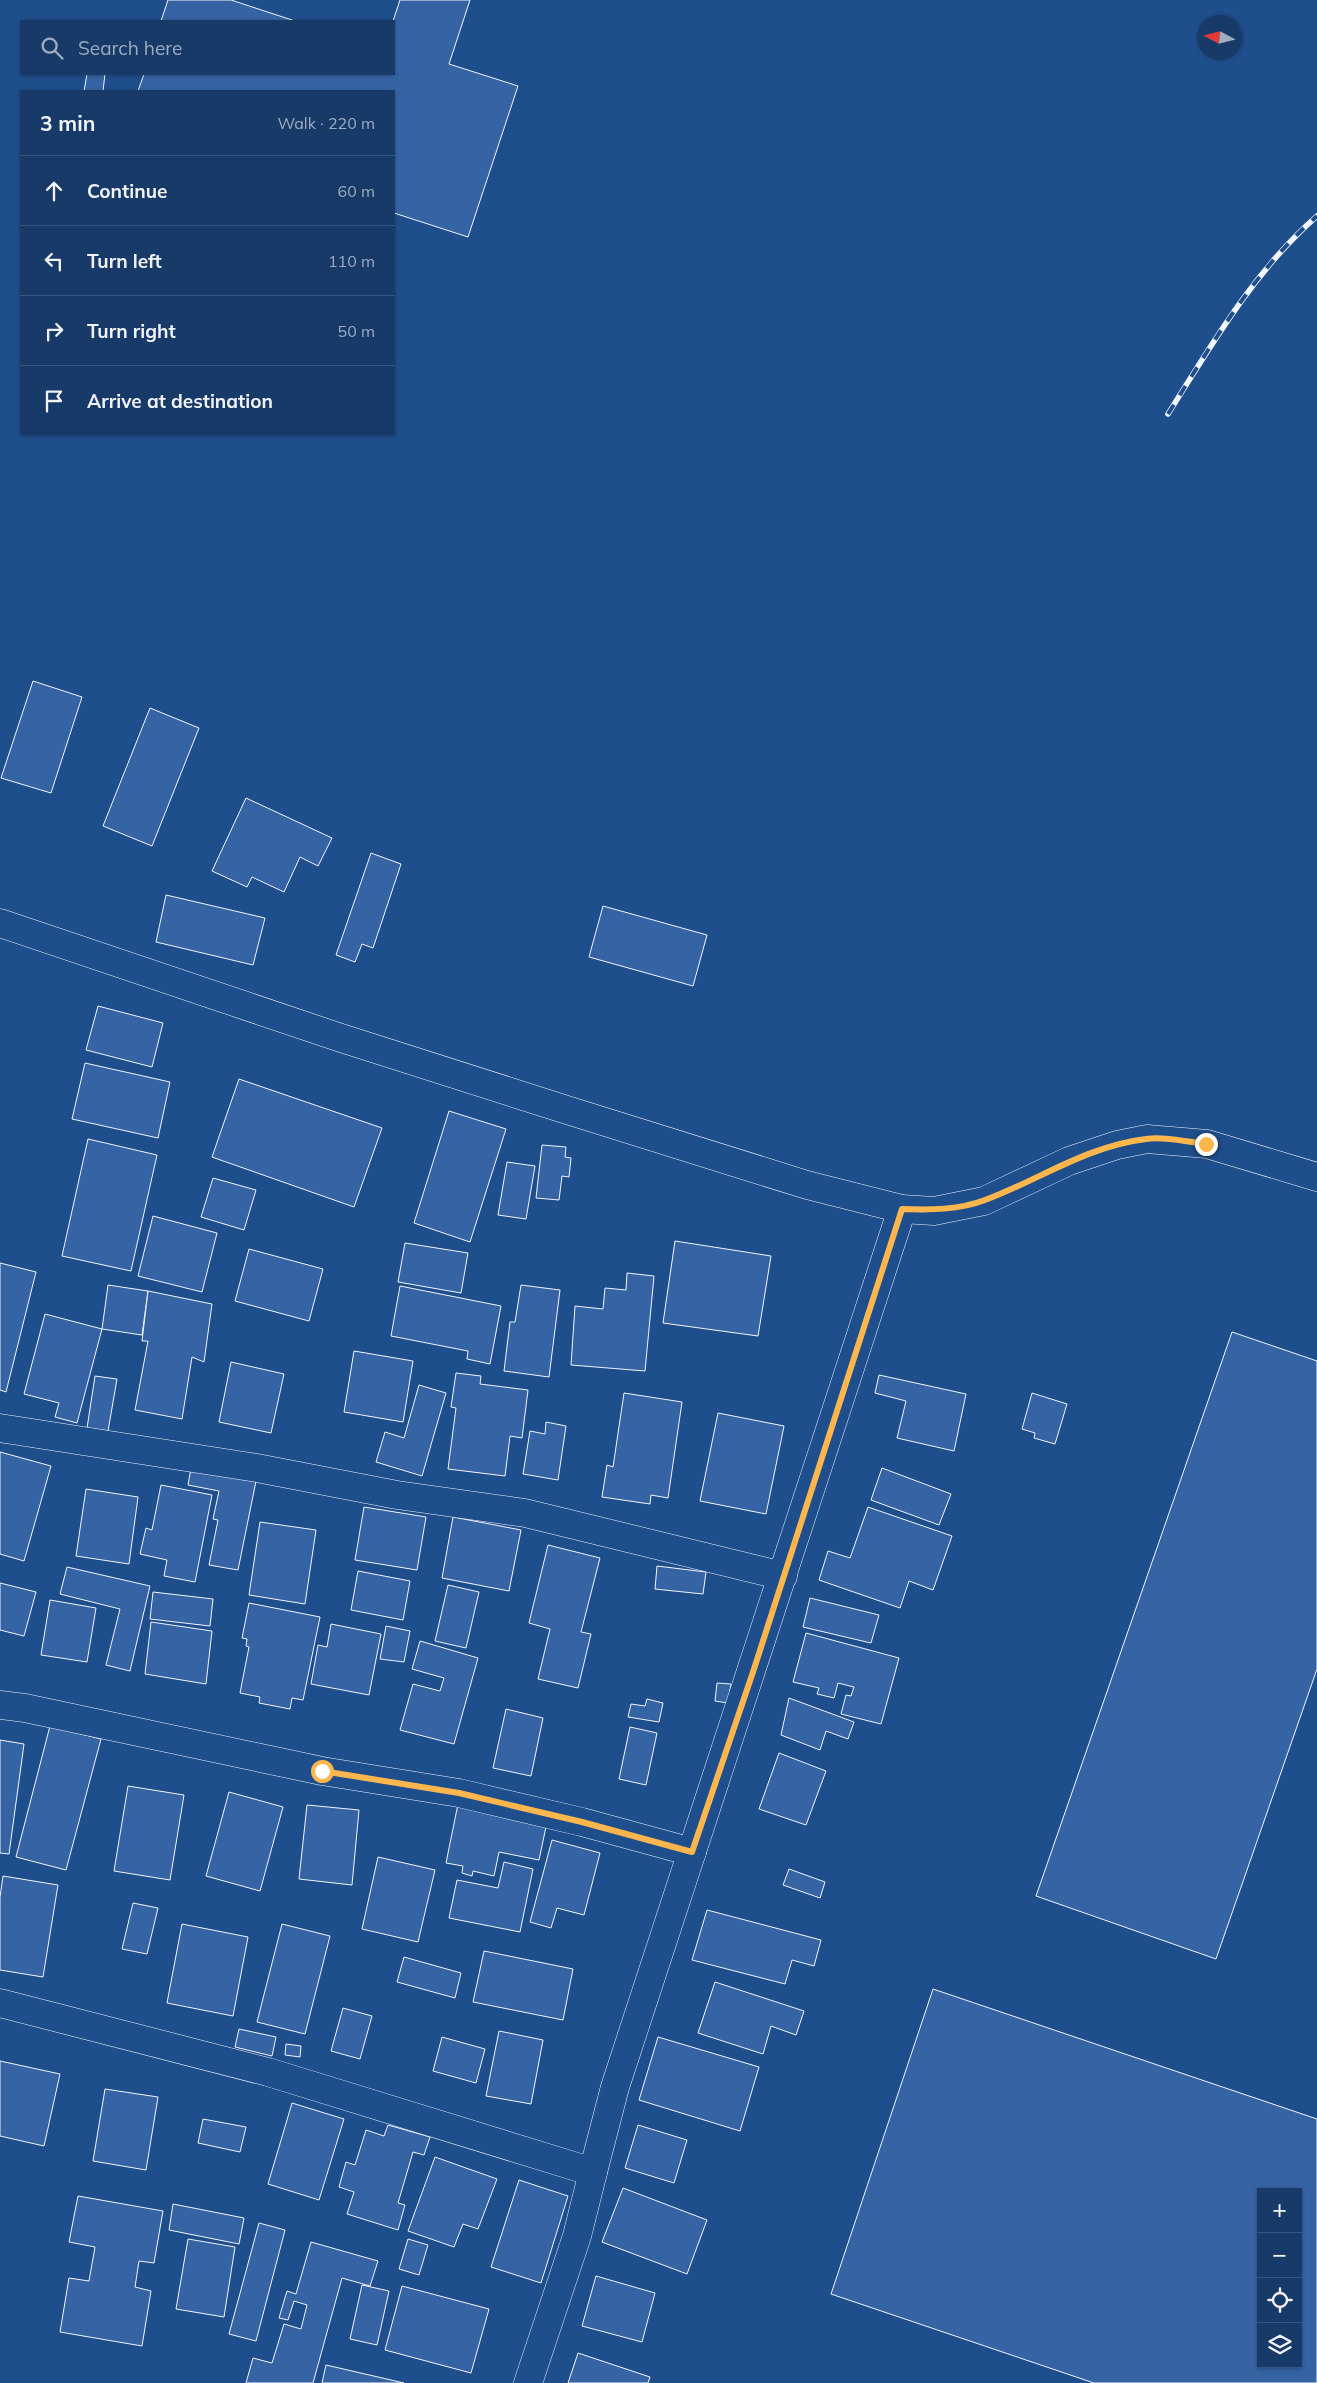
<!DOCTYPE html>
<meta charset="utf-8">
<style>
body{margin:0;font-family:Mulish,sans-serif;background:#244571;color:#f1f3f6}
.controls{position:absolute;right:15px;bottom:15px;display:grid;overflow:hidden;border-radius:0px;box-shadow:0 1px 4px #0004}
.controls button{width:45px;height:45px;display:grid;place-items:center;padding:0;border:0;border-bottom:1px solid #36547d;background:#173a69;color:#f1f3f6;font:25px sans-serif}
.compass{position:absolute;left:1197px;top:15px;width:45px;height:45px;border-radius:50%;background:#173a69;box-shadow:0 1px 4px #0004;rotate:277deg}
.stop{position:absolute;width:15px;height:15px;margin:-11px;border:4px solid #ffb74d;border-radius:50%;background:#fff}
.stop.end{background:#ffb74d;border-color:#fff;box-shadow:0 1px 5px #0008}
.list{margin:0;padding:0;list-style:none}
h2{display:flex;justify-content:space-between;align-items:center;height:65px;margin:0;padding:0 20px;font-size:21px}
h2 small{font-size:16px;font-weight:400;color:#9eadc0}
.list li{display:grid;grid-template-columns:32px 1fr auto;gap:15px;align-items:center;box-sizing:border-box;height:70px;padding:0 20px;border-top:1px solid #36547d}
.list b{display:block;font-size:19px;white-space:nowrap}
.list em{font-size:16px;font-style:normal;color:#9eadc0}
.icon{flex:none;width:28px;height:28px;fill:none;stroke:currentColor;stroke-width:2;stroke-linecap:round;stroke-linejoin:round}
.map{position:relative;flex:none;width:1317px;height:2383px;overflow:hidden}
.search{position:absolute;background:#173a69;box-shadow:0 1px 4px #0004;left:20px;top:20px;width:375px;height:55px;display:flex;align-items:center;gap:12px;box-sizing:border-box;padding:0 18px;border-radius:0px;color:#9eadc0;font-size:19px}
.panel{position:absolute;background:#173a69;box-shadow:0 1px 4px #0004;left:20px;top:90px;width:375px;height:345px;border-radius:0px}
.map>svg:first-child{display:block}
</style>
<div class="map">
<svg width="1317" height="2383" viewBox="0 0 1317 2383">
<rect width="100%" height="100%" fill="#1f4e8c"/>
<g fill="#3563a3" stroke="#f2f6ff" fill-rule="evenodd">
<path d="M 168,0 L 231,0 L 295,21 L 161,21 Z"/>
<path d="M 400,0 L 470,0 L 449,64 L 518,86 L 468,237 L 394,213 L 394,91 L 138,91 L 144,74 L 394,74 L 393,21 Z"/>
<path d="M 87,74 L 105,74 L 103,91 L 84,91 Z"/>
<path d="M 33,681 L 82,697 L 51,793 L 1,778 Z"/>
<path d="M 150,708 L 199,728 L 152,846 L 103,826 Z"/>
<path d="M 246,798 L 332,838 L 318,866 L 300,857 L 284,892 L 252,877 L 247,887 L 212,871 Z"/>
<path d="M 371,853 L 401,864 L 373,948 L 362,944 L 355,962 L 336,955 Z"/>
<path d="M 166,895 L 265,918 L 253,965 L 156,942 Z"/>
<path d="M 603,906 L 707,935 L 693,986 L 589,957 Z"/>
<path d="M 98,1006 L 163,1023 L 152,1067 L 86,1050 Z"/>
<path d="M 85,1063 L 170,1082 L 158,1138 L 72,1119 Z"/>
<path d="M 239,1079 L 382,1128 L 354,1207 L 212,1157 Z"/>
<path d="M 449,1111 L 506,1129 L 470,1242 L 414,1223 Z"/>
<path d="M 88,1139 L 157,1155 L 131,1271 L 62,1256 Z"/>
<path d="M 542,1145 L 566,1147 L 565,1157 L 571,1158 L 569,1177 L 562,1176 L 559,1200 L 536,1198 Z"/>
<path d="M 507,1162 L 535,1166 L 526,1219 L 498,1215 Z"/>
<path d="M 213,1178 L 256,1190 L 244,1230 L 201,1217 Z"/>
<path d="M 153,1216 L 217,1233 L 202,1292 L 138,1276 Z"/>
<path d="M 675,1241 L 771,1256 L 758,1336 L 663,1323 Z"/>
<path d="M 405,1243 L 468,1253 L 461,1293 L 398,1282 Z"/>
<path d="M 249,1249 L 323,1269 L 309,1321 L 235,1301 Z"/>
<path d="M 0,1263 L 36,1272 L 6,1392 L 0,1390 Z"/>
<path d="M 627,1273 L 654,1276 L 645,1371 L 571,1365 L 575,1306 L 603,1309 L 605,1288 L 626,1290 Z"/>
<path d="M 108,1285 L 148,1291 L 142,1335 L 102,1329 Z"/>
<path d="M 521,1285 L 560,1290 L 549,1377 L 504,1371 L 510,1322 L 515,1322 Z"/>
<path d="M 400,1286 L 501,1306 L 490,1364 L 467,1359 L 468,1351 L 391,1336 Z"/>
<path d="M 148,1291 L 212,1304 L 204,1362 L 192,1357 L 182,1419 L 135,1410 L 148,1341 L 142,1341 Z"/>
<path d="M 45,1314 L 102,1329 L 77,1423 L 55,1417 L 59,1403 L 24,1394 Z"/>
<path d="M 1232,1332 L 1317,1361 L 1317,1669 L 1216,1959 L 1036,1896 Z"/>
<path d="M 354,1351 L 413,1361 L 403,1422 L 344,1412 Z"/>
<path d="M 231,1362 L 284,1374 L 271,1433 L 219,1422 Z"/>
<path d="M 456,1373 L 481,1376 L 480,1384 L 528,1390 L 522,1438 L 510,1436 L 505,1476 L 448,1469 L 456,1408 L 451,1407 Z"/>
<path d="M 879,1375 L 966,1394 L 954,1451 L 897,1438 L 906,1401 L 875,1393 Z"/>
<path d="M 95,1376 L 117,1379 L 108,1431 L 87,1428 Z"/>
<path d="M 419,1385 L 446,1393 L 422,1476 L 376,1462 L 385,1432 L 404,1438 Z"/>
<path d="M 624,1393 L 682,1402 L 668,1498 L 651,1495 L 650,1504 L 602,1497 L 607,1465 L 613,1467 Z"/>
<path d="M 1032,1393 L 1067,1404 L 1055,1444 L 1034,1438 L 1035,1433 L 1022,1429 Z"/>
<path d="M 718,1413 L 784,1426 L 766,1514 L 700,1501 Z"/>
<path d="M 546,1422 L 566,1426 L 558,1480 L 523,1474 L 530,1431 L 545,1434 Z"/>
<path d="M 0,1452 L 51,1466 L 24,1561 L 0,1554 Z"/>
<path d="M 191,1468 L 256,1481 L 238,1570 L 209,1565 L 218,1520 L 213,1519 L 219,1491 L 188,1485 Z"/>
<path d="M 882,1468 L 951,1494 L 939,1525 L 871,1500 Z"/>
<path d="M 161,1485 L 212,1495 L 195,1582 L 164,1576 L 167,1560 L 140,1554 L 146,1528 L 152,1530 Z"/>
<path d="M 86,1489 L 138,1497 L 129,1564 L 76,1556 Z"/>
<path d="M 364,1507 L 426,1517 L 417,1570 L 355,1560 Z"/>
<path d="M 868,1507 L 952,1536 L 933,1590 L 909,1581 L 900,1608 L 819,1580 L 828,1551 L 850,1558 Z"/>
<path d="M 453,1517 L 521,1530 L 509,1591 L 442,1578 Z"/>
<path d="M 260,1522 L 316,1530 L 305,1604 L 249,1595 Z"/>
<path d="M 548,1545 L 600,1558 L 581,1632 L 591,1634 L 578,1688 L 538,1679 L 550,1629 L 529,1623 Z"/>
<path d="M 657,1566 L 706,1572 L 703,1594 L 655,1589 Z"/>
<path d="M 67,1567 L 150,1586 L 130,1671 L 106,1665 L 120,1609 L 60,1594 Z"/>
<path d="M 358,1571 L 410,1581 L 403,1620 L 351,1610 Z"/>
<path d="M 0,1583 L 36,1592 L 24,1636 L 0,1630 Z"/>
<path d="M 448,1585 L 479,1592 L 466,1648 L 435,1641 Z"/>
<path d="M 153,1592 L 213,1599 L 210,1626 L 150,1619 Z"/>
<path d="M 810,1598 L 879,1615 L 871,1643 L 803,1627 Z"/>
<path d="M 50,1600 L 96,1608 L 87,1662 L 41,1655 Z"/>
<path d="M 249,1603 L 320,1617 L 303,1700 L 292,1698 L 290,1709 L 259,1703 L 260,1697 L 240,1693 L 249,1647 L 246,1646 L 247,1639 L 242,1638 Z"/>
<path d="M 151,1622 L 212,1631 L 206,1684 L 145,1674 Z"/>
<path d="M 331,1624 L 381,1634 L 369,1695 L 311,1684 L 318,1645 L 327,1647 Z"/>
<path d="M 386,1626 L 410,1631 L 404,1662 L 380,1659 Z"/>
<path d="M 806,1633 L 899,1658 L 881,1724 L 841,1714 L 846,1695 L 851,1696 L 854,1687 L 838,1683 L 834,1698 L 817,1694 L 819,1688 L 793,1682 Z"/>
<path d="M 420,1641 L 478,1658 L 454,1744 L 400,1730 L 413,1684 L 440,1691 L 444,1678 L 412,1669 Z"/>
<path d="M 717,1683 L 731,1684 L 728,1703 L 715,1701 Z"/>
<path d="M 789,1698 L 854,1722 L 848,1739 L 826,1731 L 820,1750 L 781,1735 Z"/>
<path d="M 647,1699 L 663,1703 L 659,1722 L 628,1717 L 631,1704 L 645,1706 Z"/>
<path d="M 506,1709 L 543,1718 L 531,1776 L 493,1768 Z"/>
<path d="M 50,1726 L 101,1739 L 66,1870 L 16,1857 Z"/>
<path d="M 630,1727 L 657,1733 L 646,1785 L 619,1779 Z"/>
<path d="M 0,1740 L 24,1744 L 9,1854 L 0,1853 Z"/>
<path d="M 779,1753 L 826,1771 L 806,1825 L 759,1809 Z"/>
<path d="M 128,1786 L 184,1795 L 170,1880 L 114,1871 Z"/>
<path d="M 229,1792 L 283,1807 L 260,1891 L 206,1876 Z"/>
<path d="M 458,1804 L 547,1822 L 539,1860 L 499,1852 L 494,1876 L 473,1871 L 472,1876 L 462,1873 L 463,1866 L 446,1863 Z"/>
<path d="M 307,1805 L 359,1810 L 352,1885 L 299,1879 Z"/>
<path d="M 552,1840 L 600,1853 L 584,1915 L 557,1908 L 551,1928 L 530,1922 Z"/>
<path d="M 378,1857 L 435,1870 L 418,1942 L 362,1929 Z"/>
<path d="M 504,1862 L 533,1869 L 520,1932 L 449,1918 L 457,1880 L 498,1888 Z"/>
<path d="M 789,1869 L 825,1882 L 820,1898 L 783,1885 Z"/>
<path d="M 3,1876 L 58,1885 L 43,1977 L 0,1970 L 0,1897 Z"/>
<path d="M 133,1903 L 158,1908 L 147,1954 L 122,1949 Z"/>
<path d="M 707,1910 L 821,1940 L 814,1966 L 792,1960 L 785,1984 L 692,1960 Z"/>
<path d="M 182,1924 L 248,1937 L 233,2016 L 167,2003 Z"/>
<path d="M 282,1924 L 330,1936 L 305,2034 L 257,2022 Z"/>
<path d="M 484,1951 L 573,1969 L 563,2020 L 473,2002 Z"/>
<path d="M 404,1957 L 461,1973 L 455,1998 L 397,1982 Z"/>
<path d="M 715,1982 L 804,2011 L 796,2035 L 771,2026 L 763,2054 L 698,2033 Z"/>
<path d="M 933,1989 L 1317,2119 L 1317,2383 L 1094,2383 L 831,2294 ZM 1261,2192 L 1298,2192 L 1298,2364 L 1261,2364 Z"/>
<path d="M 343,2008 L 372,2016 L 360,2059 L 331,2051 Z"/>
<path d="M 239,2029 L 276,2037 L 272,2056 L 235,2047 Z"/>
<path d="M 499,2031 L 543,2040 L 531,2104 L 486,2096 Z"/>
<path d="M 442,2037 L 485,2049 L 476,2083 L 433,2071 Z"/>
<path d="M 658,2037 L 759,2067 L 740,2131 L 639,2100 Z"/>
<path d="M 286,2044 L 301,2046 L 300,2057 L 285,2055 Z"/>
<path d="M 0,2061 L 60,2074 L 44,2146 L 0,2136 Z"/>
<path d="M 105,2089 L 158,2097 L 146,2170 L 93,2161 Z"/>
<path d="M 292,2103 L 344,2119 L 319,2200 L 268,2184 Z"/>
<path d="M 203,2119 L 246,2127 L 240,2152 L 198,2143 Z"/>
<path d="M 388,2125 L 430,2137 L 424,2155 L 413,2152 L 398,2203 L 405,2205 L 398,2230 L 347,2214 L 354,2192 L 339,2187 L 346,2162 L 355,2165 L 366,2130 L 384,2136 Z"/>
<path d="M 638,2125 L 687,2140 L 674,2183 L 625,2168 Z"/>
<path d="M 435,2157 L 497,2179 L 478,2229 L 463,2224 L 454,2247 L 408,2231 Z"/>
<path d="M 519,2180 L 568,2196 L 541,2283 L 491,2267 Z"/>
<path d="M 623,2188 L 707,2220 L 687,2274 L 602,2242 Z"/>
<path d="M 78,2196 L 163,2211 L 154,2263 L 139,2261 L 135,2287 L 151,2291 L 142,2346 L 60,2332 L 69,2278 L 89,2281 L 95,2247 L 69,2242 Z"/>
<path d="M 173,2204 L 244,2218 L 239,2244 L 169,2230 Z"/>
<path d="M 259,2223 L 285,2230 L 256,2341 L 229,2334 Z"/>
<path d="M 188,2239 L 235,2247 L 224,2317 L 176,2309 Z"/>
<path d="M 408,2239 L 428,2245 L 419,2275 L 399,2269 Z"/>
<path d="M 311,2242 L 378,2261 L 370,2286 L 342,2278 L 313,2383 L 246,2383 L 253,2358 L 272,2363 L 284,2324 L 301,2329 L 307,2305 L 294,2301 L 288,2320 L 279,2318 L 287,2291 L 296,2294 Z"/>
<path d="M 596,2276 L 655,2293 L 642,2342 L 582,2326 Z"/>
<path d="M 362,2285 L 389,2291 L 377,2345 L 350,2339 Z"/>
<path d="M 402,2286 L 489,2309 L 471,2373 L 385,2350 Z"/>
<path d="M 578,2353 L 650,2377 L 648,2383 L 568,2383 Z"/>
<path d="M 326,2365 L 404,2383 L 322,2383 Z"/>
</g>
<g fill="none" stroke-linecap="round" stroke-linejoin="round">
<defs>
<g id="minor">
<path d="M 0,923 L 338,1037 L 567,1110 L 807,1185 L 902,1209 L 934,1211 L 984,1201 L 1069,1161 L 1117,1145 L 1147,1139 L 1207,1144 L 1317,1177"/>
<path d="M 0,1428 L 257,1468 L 397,1495 L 525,1513 L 783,1576"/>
<path d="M 0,1705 L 25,1708 L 322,1771 L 459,1793 L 582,1822 L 692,1852"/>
<path d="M 0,2003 L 268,2072 L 593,2172 L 577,2236 L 528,2383"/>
<path d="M 593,2172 L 615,2087 L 902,1209"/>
</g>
</defs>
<use href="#minor" stroke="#f2f6ff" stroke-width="29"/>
<use href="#minor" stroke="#1f4e8c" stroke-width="28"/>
<defs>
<path id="rail" d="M 1168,414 C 1212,344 1254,271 1317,216"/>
</defs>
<use href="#rail" stroke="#f2f6ff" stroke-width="5.5"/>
<use href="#rail" stroke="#1f4e8c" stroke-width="4" stroke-dasharray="11" stroke-linecap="butt"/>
</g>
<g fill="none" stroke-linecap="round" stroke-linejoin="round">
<path stroke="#ffb74d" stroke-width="6" d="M 322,1771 L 459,1793 L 582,1822 L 692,1852 L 754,1669 L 902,1209 C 930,1210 959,1210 985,1200 C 1039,1180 1087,1146 1146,1139 C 1164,1136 1187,1142 1206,1144"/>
</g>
</svg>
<div class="controls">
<button>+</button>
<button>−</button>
<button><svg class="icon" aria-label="locate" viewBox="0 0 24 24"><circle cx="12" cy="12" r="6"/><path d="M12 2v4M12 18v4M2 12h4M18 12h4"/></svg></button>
<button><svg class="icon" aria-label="layers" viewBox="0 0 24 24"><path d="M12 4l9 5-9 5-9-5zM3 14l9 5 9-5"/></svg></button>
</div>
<svg class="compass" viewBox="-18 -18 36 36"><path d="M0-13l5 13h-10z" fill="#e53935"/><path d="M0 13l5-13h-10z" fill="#9eadc0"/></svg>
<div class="stop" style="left:322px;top:1771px"></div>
<div class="stop end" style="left:1206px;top:1144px"></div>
<div class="search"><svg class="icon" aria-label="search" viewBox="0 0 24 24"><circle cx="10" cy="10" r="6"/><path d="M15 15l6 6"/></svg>Search here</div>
<section class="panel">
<h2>3 min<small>Walk · 220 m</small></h2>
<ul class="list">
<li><svg class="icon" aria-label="ahead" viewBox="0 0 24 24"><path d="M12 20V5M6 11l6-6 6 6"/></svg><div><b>Continue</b></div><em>60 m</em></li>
<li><svg class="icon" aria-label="left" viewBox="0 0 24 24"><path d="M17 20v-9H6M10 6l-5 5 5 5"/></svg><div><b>Turn left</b></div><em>110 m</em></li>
<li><svg class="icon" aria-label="right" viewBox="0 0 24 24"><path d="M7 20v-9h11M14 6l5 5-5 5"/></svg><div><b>Turn right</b></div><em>50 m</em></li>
<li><svg class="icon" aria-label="arrive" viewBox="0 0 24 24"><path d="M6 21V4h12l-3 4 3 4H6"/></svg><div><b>Arrive at destination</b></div></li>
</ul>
</section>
</div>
